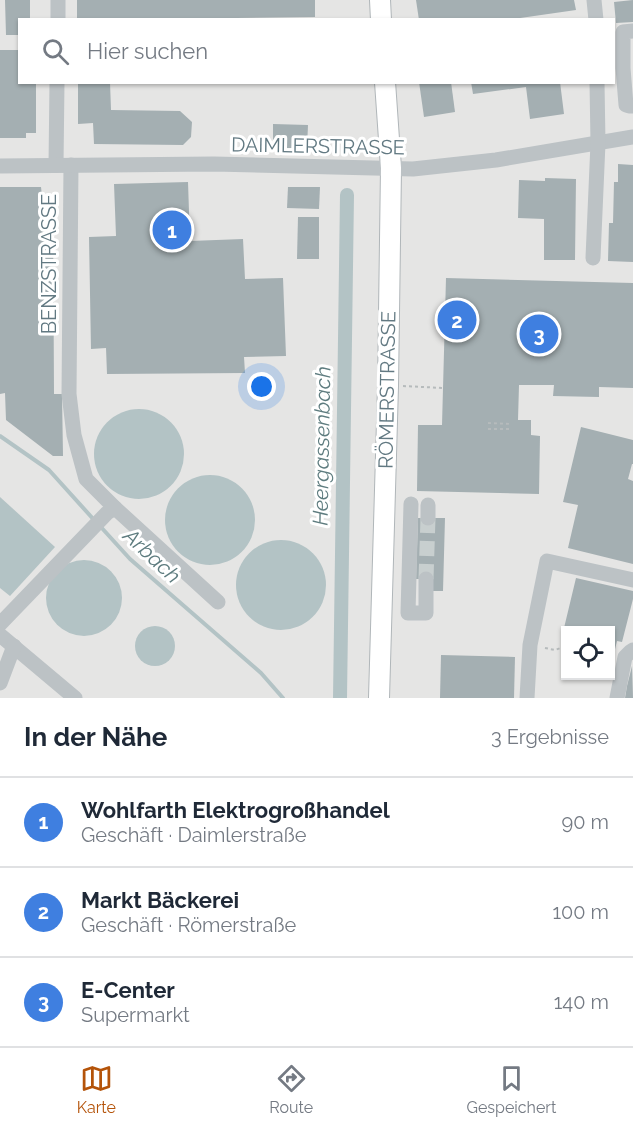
<!DOCTYPE html>
<html lang="de">
<meta charset="utf-8">
<style>
body{margin:0;font-family:Raleway,sans-serif;background:#f6f6f7;color:#1f2937}
.controls{position:absolute;right:18px;bottom:18px;display:grid;overflow:hidden;border-radius:0px;box-shadow:0 2px 4px #0004}
.controls button{width:54px;height:54px;display:grid;place-items:center;padding:0;border:0;border-bottom:2px solid #e0e1e3;background:#fff;color:#1f2937;font:30px sans-serif}
.you{position:absolute;left:262px;top:387px;width:21px;height:21px;margin:-15px;border:4px solid #fff;border-radius:50%;background:#1a73e8;box-shadow:0 0 0 9px #1a73e833}
.badge{display:grid;place-items:center;width:39px;height:39px;border-radius:50%;background:#b45309;color:#fff;font-size:20px;font-weight:700}
.pin{position:absolute;translate:-50% -50%;border:3px solid #fff;box-shadow:0 2px 6px #0006}
.list{margin:0;padding:0;list-style:none}
h2{display:flex;justify-content:space-between;align-items:center;height:78px;margin:0;padding:0 24px;font-size:26px}
h2 small{font-size:20px;font-weight:400;color:#747a83}
.list li{display:grid;grid-template-columns:39px 1fr auto;gap:18px;align-items:center;box-sizing:border-box;height:90px;padding:0 24px;border-top:2px solid #e0e1e3}
.list b{display:block;font-size:22px;white-space:nowrap}
.list p{margin:0;font-size:20px;white-space:nowrap;color:#747a83}
.list em{font-size:20px;font-style:normal;color:#747a83}
.icon{flex:none;width:33px;height:33px;fill:none;stroke:currentColor;stroke-width:2;stroke-linecap:round;stroke-linejoin:round}
.map{position:relative;flex:none;width:633px;height:698px;overflow:hidden}
.search{position:absolute;background:#fff;box-shadow:0 2px 4px #0004;left:18px;right:18px;top:18px;height:66px;display:flex;align-items:center;gap:15px;box-sizing:border-box;padding:0 21px;border-radius:0px;color:#747a83;font-size:22px}
.sheet{height:348px;background:#fff}
nav{display:flex;justify-content:space-around;align-items:center;box-sizing:border-box;height:84px;border-top:2px solid #e0e1e3;background:#fff;font-size:16px;color:#747a83}
nav a{display:grid;justify-items:center;gap:3px}
nav .on{color:#b45309}
.map>svg:first-child{display:block}
</style>
<div class="map">
<svg width="633" height="698" viewBox="0 0 633 698">
<rect width="100%" height="100%" fill="#f4f4f0"/>
<path fill="#e5e5e4" fill-rule="evenodd" d="M 0,0 L 633,0 L 633,698 L 0,698 ZM 20,20 L 614,20 L 614,82 L 20,82 ZM 566,630 L 610,630 L 610,676 L 566,676 Z"/>
<g fill="#b3c3c5">
<circle cx="139" cy="454" r="45"/>
<circle cx="210" cy="520" r="45"/>
<path d="M 0,497 L 55,547 L 10,596 L 0,588 Z"/>
<circle cx="281" cy="585" r="45"/>
<circle cx="84" cy="598" r="38"/>
<circle cx="155" cy="646" r="20"/>
</g>
<g fill="none" stroke-linecap="round" stroke-linejoin="round">
<g stroke="#b3c3c5" stroke-width="4">
<path d="M 0,436 L 49,470 L 95,521"/>
<path d="M 100,526 L 130,559 L 261,673 L 283,698"/>
</g>
<path stroke="#b3c3c5" stroke-width="14" d="M 340,698 L 347,195"/>
</g>
<g fill="#a4afb2">
<path d="M 5,0 L 30,0 L 30,20 L 20,20 L 20,35 L 6,35 Z"/>
<path d="M 77,0 L 315,0 L 315,17 L 77,20 Z"/>
<path d="M 416,0 L 574,0 L 576,10 L 507,20 L 419,20 Z"/>
<path d="M 633,0 L 633,22 L 616,23 L 614,2 Z"/>
<path d="M 0,50 L 20,50 L 20,82 L 36,82 L 36,133 L 26,133 L 26,138 L 0,138 Z"/>
<path d="M 78,82 L 110,82 L 111,110 L 180,111 L 192,122 L 191,137 L 183,145 L 94,144 L 93,123 L 78,124 Z"/>
<path d="M 419,82 L 451,82 L 455,112 L 424,117 Z"/>
<path d="M 471,82 L 560,82 L 564,114 L 530,119 L 526,87 L 473,94 Z"/>
<path d="M 273,124 L 308,125 L 307,148 L 273,148 Z"/>
<path d="M 618,164 L 633,165 L 633,262 L 608,261 L 609,223 L 613,223 L 614,182 L 618,182 Z"/>
<path d="M 545,178 L 576,179 L 575,260 L 544,260 L 544,219 L 518,218 L 519,180 L 545,181 Z"/>
<path d="M 188,182 L 190,241 L 243,239 L 245,279 L 283,278 L 286,356 L 244,357 L 245,373 L 107,374 L 106,348 L 91,349 L 89,237 L 116,236 L 114,184 Z"/>
<path d="M 0,187 L 41,187 L 42,196 L 46,195 L 47,202 L 53,203 L 54,394 L 62,394 L 63,456 L 53,456 L 6,420 L 5,393 L 0,394 Z"/>
<path d="M 288,187 L 320,187 L 319,209 L 287,208 Z"/>
<path d="M 298,217 L 319,217 L 319,259 L 297,259 Z"/>
<path d="M 446,278 L 633,283 L 633,388 L 599,387 L 599,397 L 553,396 L 554,385 L 519,385 L 518,420 L 531,420 L 531,435 L 540,436 L 539,494 L 417,491 L 418,425 L 442,425 Z"/>
<path d="M 581,427 L 633,440 L 633,464 L 632,464 L 628,479 L 633,481 L 633,564 L 568,548 L 578,505 L 563,502 Z"/>
<path d="M 418,518 L 445,518 L 443,591 L 432,591 L 432,579 L 416,579 Z"/>
<path d="M 576,578 L 633,591 L 633,599 L 622,642 L 617,641 L 611,666 L 610,630 L 574,630 L 564,628 Z"/>
<path d="M 441,655 L 515,657 L 514,698 L 440,698 Z"/>
<path d="M 632,666 L 633,698 L 625,698 L 627,686 Z"/>
</g>
<g fill="none" stroke-linecap="round" stroke-linejoin="round">
<path stroke="#c8cfcf" stroke-width="15" stroke-dasharray="15 8" stroke-linecap="butt" d="M 426,579 L 428,518"/>
<defs>
<g id="major">
<path d="M 380,0 L 381,20"/>
<path d="M 379,698 L 388,386 L 391,168 L 385,82"/>
</g>
</defs>
<use href="#major" stroke="#b0b6b9" stroke-width="22"/>
<g stroke="#b6bbbc" stroke-width="2" stroke-dasharray="3 3" stroke-linecap="butt">
<path d="M 403,386 L 443,388"/>
<path d="M 488,423 L 512,424"/>
<path d="M 488,429 L 512,429"/>
<path d="M 545,648 L 555,650 L 566,646"/>
</g>
<g stroke="#bcc2c5" stroke-width="15">
<path d="M 594,0 L 596,20"/>
<path d="M 58,20 L 58,0"/>
<path d="M 633,31 L 623,32 L 623,68 L 626,105 L 629,106 L 633,106"/>
<path d="M 56,165 L 57,82"/>
<path d="M 71,165 L 69,394 L 74,435 L 86,479 L 115,508"/>
<path d="M 0,166 L 214,164 L 413,169 L 496,160 L 633,137"/>
<path d="M 593,258 L 598,143 L 597,82"/>
<path d="M 411,504 L 408,613 L 426,613 L 426,579"/>
<path d="M 428,518 L 428,505"/>
<path d="M 0,624 L 107,513 L 115,508 L 218,602"/>
<path d="M 0,635 L 75,698"/>
<path d="M 0,683 L 14,646"/>
<path d="M 527,698 L 530,645 L 547,561 L 633,580"/>
<path d="M 617,698 L 625,657 L 630,652 L 633,650"/>
</g>
<use href="#major" stroke="#fff" stroke-width="20"/>
</g>
<g text-anchor="middle" stroke-width="6" stroke-linejoin="round" paint-order="stroke">
<g font-size="20" fill="#627982" stroke="#fff">
<text transform="translate(318 146) rotate(1)" y="7">DAIMLERSTRASSE</text>
<text transform="translate(49 264) rotate(-90)" y="7">BENZSTRASSE</text>
<text transform="translate(387 390) rotate(-89)" y="7">RÖMERSTRASSE</text>
</g>
<g font-size="21" font-style="italic" fill="#5e7c7f" stroke="#fff">
<text transform="translate(322 446) rotate(-89)" y="7">Heergassenbach</text>
<text transform="translate(152 556) rotate(43)" y="7">Arbach</text>
</g>
</g>
</svg>
<div class="controls">
<button><svg class="icon" aria-label="locate" viewBox="0 0 24 24"><circle cx="12" cy="12" r="6"/><path d="M12 2v4M12 18v4M2 12h4M18 12h4"/></svg></button>
</div>
<div class="you"></div>
<div class="pin badge" style="left:172px;top:230px;background:#3f7fe0">1</div>
<div class="pin badge" style="left:457px;top:320px;background:#3f7fe0">2</div>
<div class="pin badge" style="left:539px;top:334px;background:#3f7fe0">3</div>
<div class="search"><svg class="icon" aria-label="search" viewBox="0 0 24 24"><circle cx="10" cy="10" r="6"/><path d="M15 15l6 6"/></svg>Hier suchen</div>
</div>
<section class="sheet">
<h2>In der Nähe<small>3 Ergebnisse</small></h2>
<ul class="list">
<li><span class="badge" style="background:#3f7fe0">1</span><div><b>Wohlfarth Elektrogroßhandel</b><p>Geschäft · Daimlerstraße</p></div><em>90 m</em></li>
<li><span class="badge" style="background:#3f7fe0">2</span><div><b>Markt Bäckerei</b><p>Geschäft · Römerstraße</p></div><em>100 m</em></li>
<li><span class="badge" style="background:#3f7fe0">3</span><div><b>E-Center</b><p>Supermarkt</p></div><em>140 m</em></li>
</ul>
</section>
<nav>
<a class="on"><svg class="icon" aria-label="map" viewBox="0 0 24 24"><path d="M3 6l6-2 6 2 6-2v14l-6 2-6-2-6 2zM9 4v14M15 6v14"/></svg>Karte</a>
<a><svg class="icon" aria-label="directions" viewBox="0 0 24 24"><path d="M12 3l9 9-9 9-9-9zM9 14v-3h6M13 9l2 2-2 2"/></svg>Route</a>
<a><svg class="icon" aria-label="saved" viewBox="0 0 24 24"><path d="M7 4h10v16l-5-4-5 4z"/></svg>Gespeichert</a>
</nav>
